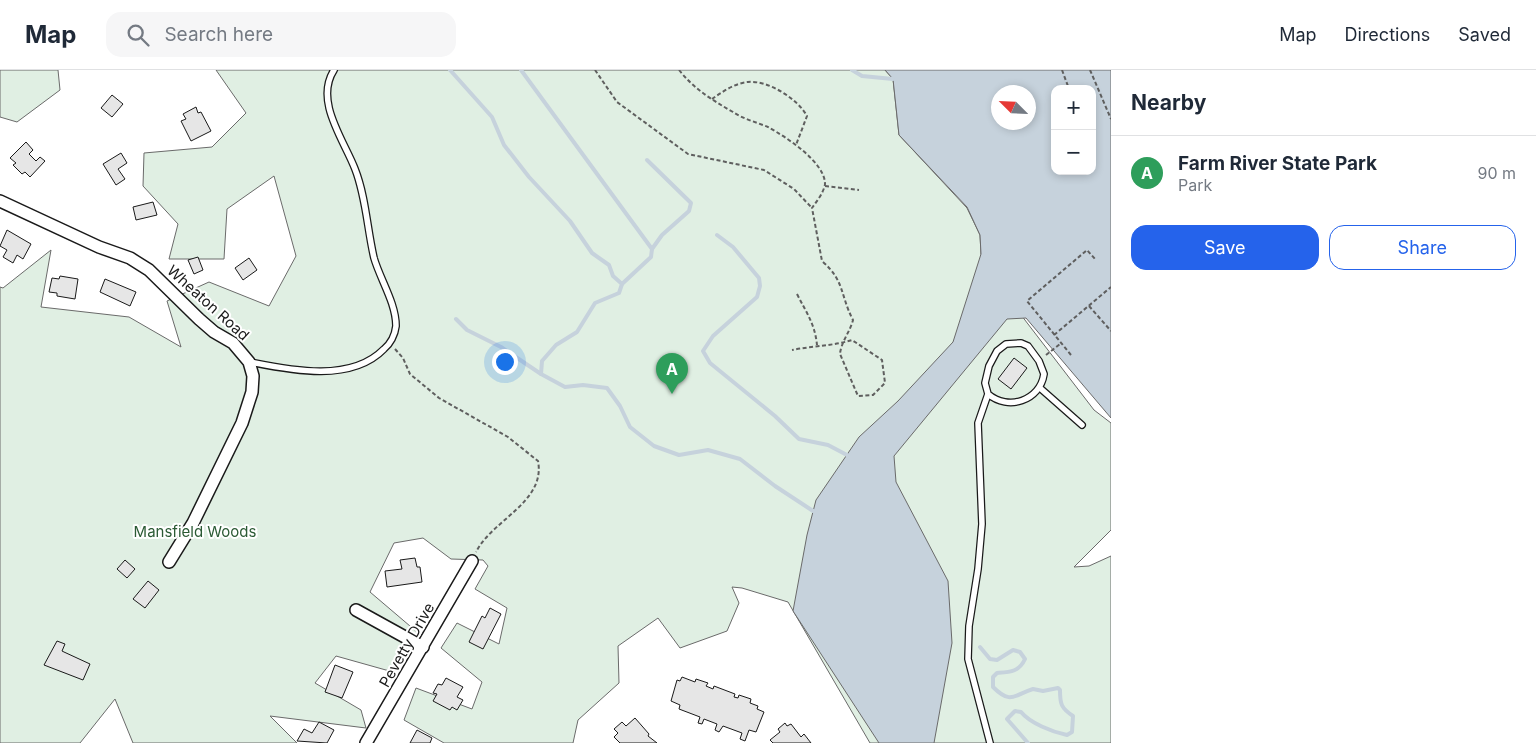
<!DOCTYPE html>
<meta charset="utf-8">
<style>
body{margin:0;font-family:Inter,sans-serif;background:#f6f6f7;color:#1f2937}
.controls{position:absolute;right:15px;top:15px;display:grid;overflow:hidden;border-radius:10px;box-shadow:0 2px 8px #0003}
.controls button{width:45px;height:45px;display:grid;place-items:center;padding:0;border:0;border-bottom:1px solid #e0e1e3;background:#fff;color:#1f2937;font:25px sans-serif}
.compass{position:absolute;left:991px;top:15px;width:45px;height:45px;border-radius:50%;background:#fff;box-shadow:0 2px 8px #0003;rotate:294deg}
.you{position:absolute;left:504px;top:291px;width:18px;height:18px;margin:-12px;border:4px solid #fff;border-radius:50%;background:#1a73e8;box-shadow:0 0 0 8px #1a73e833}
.badge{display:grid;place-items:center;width:32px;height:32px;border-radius:50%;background:#2563eb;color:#fff;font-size:16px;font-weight:700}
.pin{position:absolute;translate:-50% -41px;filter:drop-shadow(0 1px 2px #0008)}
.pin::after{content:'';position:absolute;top:26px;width:18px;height:15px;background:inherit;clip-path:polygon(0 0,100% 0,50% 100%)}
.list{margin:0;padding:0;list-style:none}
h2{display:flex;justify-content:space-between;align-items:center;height:65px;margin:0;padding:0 20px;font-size:21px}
h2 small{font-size:16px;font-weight:400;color:#747a83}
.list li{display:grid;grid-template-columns:32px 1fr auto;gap:15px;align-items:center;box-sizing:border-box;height:75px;padding:0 20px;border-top:1px solid #e0e1e3}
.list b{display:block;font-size:19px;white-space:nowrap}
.list p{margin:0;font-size:16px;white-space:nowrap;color:#747a83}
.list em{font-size:16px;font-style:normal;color:#747a83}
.actions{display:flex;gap:10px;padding:15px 20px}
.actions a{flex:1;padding:11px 0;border:1px solid #2563eb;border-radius:15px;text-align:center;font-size:18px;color:#2563eb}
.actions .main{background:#2563eb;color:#fff}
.icon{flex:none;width:28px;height:28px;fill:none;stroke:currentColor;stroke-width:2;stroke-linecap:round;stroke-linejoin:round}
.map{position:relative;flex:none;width:1111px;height:673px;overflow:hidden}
header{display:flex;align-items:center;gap:30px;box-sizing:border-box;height:70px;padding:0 25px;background:#fff;border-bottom:1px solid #e0e1e3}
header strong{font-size:24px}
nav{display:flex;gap:28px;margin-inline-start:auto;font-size:18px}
.search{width:350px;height:45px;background:#f6f6f7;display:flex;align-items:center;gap:12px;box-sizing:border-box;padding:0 18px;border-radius:15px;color:#747a83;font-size:19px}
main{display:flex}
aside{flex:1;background:#fff}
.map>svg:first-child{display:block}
</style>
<header>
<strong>Map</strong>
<div class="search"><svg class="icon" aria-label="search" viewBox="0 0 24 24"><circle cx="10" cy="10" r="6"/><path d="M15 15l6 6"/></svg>Search here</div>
<nav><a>Map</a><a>Directions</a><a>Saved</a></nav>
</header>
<main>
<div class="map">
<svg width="1111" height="673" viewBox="0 0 1111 673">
<rect width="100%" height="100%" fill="#fff"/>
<g fill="#e0efe3" stroke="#6a6a6a">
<path d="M 0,0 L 58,0 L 60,20 L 17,52 L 0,47 Z"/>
<path d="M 216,0 L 885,0 L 893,9 L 899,65 L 967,138 L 980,165 L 981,184 L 1018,241 L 1094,340 L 1111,353 L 1111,460 L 1074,497 L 1089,496 L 1111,486 L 1111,673 L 870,673 L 788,532 L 742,518 L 732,517 L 739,533 L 727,561 L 680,578 L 658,548 L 618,576 L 619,613 L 578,650 L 573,673 L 444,673 L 404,650 L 416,618 L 472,639 L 482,612 L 441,578 L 457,553 L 499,574 L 507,538 L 475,519 L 488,496 L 483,490 L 451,489 L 423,468 L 394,473 L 370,522 L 417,562 L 393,602 L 336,586 L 315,613 L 361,640 L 366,658 L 270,646 L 297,673 L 133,673 L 115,629 L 80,673 L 0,673 L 0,217 L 3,218 L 51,180 L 41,237 L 129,247 L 181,277 L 167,231 L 209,212 L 269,236 L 296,186 L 274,106 L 227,139 L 224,189 L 169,189 L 178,154 L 143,116 L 144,83 L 212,77 L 246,43 Z"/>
</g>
<path fill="#c6d2dc" stroke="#6a6a6a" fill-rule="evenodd" d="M 885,0 L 1111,0 L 1111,348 L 1026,248 L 1007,249 L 894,386 L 896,412 L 948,511 L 952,573 L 934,673 L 879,673 L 793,541 L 807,465 L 816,430 L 859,367 L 898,331 L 953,272 L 981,184 L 980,165 L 967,137 L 899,65 L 893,9 ZM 1055,19 L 1092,19 L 1092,101 L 1055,101 ZM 998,22 L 1028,22 L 1028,52 L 998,52 Z"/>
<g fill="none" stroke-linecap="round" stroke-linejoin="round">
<g stroke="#c6d2dc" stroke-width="4">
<path d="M 450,0 L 492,47 L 504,75 L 529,107 L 570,151 L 592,183 L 609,195 L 613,206 L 622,214 L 619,223 L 595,233 L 577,262 L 556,275 L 542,291 L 541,304 L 565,317 L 583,315 L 607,318 L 620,336 L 630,357 L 654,376 L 679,385 L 708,380 L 740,389 L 775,416 L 813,441"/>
<path d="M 521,0 L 652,179 L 651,187 L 622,214"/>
<path d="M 852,0 L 862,6 L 893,9"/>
<path d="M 647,90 L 691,133 L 689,141 L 662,165 L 652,179"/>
<path d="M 717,165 L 733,177 L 759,208 L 760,216 L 757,227 L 713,266 L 703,281 L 710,293 L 775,346 L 799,369 L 828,375 L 847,385"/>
<path d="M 456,249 L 467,260 L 501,277 L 541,304"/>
<path d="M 980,577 L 990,589 L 997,590 L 1013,580 L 1020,582 L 1025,589 C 1019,602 1010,602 997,603 L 993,607 L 993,617 C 1011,635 1014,625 1033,619 L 1043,621 L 1058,618 L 1060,620 C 1060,634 1061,638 1073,646 L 1072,662 L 1067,665 C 1052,662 1030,653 1021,642 L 1015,641 L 1007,649 L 1028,673"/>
</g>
</g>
<g fill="#e6e6e6" stroke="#1a1a1a">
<path d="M 112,25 L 123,34 L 112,47 L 101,38 Z"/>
<path d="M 196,37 L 198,43 L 201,42 L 211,61 L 191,71 L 181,51 L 186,49 L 183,44 Z"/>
<path d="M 26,72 L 33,80 L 29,84 L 36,91 L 40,87 L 45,91 L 30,107 L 25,102 L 22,104 L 13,95 L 16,93 L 10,88 Z"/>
<path d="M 121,83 L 127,93 L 118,99 L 125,109 L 116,115 L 103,94 Z"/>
<path d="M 153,132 L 157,145 L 136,150 L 133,137 Z"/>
<path d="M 7,160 L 31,174 L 23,189 L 17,185 L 13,193 L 3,187 L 7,180 L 0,176 Z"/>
<path d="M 198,187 L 203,200 L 194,204 L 188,190 Z"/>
<path d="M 249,188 L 257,200 L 243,210 L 235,198 Z"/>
<path d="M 60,206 L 78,209 L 75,229 L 57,226 L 57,223 L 49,222 L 52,208 L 59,209 Z"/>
<path d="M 105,209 L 136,222 L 130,236 L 100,222 Z"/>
<path d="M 1014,288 L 1027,298 L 1011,319 L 998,309 Z"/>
<path d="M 415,488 L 417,497 L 420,497 L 422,512 L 387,517 L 385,501 L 402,499 L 400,490 Z"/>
<path d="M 125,490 L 135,499 L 127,508 L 117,499 Z"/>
<path d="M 148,511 L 159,520 L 145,538 L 133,529 Z"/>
<path d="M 490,538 L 501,544 L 483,579 L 469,572 L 482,546 L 485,548 Z"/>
<path d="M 57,571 L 65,574 L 62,581 L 64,582 L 90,594 L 83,610 L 44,595 Z"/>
<path d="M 335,595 L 353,602 L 342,628 L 325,622 Z"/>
<path d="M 682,607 L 695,612 L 696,609 L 708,613 L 706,616 L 713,619 L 714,616 L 735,624 L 734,627 L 738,628 L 739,625 L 751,629 L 750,633 L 758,636 L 757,639 L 764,642 L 756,662 L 749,660 L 745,671 L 740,669 L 742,663 L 723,656 L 719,662 L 715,660 L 717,654 L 704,649 L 702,654 L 698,653 L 700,647 L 679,639 L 680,635 L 671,631 L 677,610 L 680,611 Z"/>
<path d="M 446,608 L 463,617 L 457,627 L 463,630 L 457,640 L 452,637 L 450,640 L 433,631 L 437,624 L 433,623 L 438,614 L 442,615 Z"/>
<path d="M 635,648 L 649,664 L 648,666 L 657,673 L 620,673 L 614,667 L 618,663 L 614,659 L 622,652 L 626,656 Z"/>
<path d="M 319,652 L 334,660 L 327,673 L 297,671 L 304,659 L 312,663 Z"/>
<path d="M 785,653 L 787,656 L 791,654 L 801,667 L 804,664 L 811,673 L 773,673 L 770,670 L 780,662 L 778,659 Z"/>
<path d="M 417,660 L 432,668 L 430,673 L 410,673 Z"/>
</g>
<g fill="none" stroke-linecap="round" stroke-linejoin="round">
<defs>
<g id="lane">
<path d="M 250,292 C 290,300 351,313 384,279 C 390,274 395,265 396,256 C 396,233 380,209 374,188 C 367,158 366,127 355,99 C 344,70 314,31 334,0"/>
<path d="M 1040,318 L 1082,355"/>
<path d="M 988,324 C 1008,341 1040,331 1044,304 L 1039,291 L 1028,276 L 1021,273 L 1006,274 L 997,281 L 989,296 L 985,313 L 988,324 L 978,353 L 982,454 L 978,499 L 969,556 L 968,589 L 990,673"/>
</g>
<g id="street">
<path d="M 0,131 L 99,177 L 130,188 L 149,200 L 199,249 L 214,262 L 233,273 L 249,292 L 253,306 L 252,322 L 242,353 L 193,453 L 169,492"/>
<path d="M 356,540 L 423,577"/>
<path d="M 366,673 L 472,491"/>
</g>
</defs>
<use href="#lane" stroke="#1a1a1a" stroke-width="8"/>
<use href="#street" stroke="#1a1a1a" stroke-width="14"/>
<g stroke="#5f5f5f" stroke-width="2" stroke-dasharray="4 2.5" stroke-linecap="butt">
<path d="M 595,0 L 617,32 L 688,84 L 764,100 L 794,119 L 812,138"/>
<path d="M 679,0 C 694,19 712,30 733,42 C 743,49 756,52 768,57 C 786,67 825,92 825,114 C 824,122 817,131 812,138 L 822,191 C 845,211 840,225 853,250 C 850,262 841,272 840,284 L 858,326 L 873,325 L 885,313 L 882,290 L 852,270 C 833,276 812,276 792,280"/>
<path d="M 1062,0 L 1069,19"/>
<path d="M 1090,0 L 1111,49"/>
<path d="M 712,29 C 722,22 735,13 748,12 C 768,10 798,29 807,46 L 796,75"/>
<path d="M 825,116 L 859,120"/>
<path d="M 797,224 C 806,242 815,254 817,275"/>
<path d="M 1089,236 L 1111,261"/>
<path d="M 1054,265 L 1111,217"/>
<path d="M 395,279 L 403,288 L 410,304 L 439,328 L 508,367 L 538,391 C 546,432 492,450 476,482"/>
<path d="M 1046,285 L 1060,274"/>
<path d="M 1071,285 L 1027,231 L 1087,180 L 1095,189"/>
</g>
<use href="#lane" stroke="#fff" stroke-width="5.5"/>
<use href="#street" stroke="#fff" stroke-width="11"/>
</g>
<g text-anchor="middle" stroke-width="4" stroke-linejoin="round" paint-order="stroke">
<g font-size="15" fill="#1a1a1a" stroke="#fff">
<text transform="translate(208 233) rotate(42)" y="5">Wheaton Road</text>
<text transform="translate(407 575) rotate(-60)" y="5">Pevetty Drive</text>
</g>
<g font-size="15" fill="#2b5a34" stroke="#fff">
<text x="195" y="467">Mansfield Woods</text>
</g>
</g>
</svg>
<div class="controls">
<button>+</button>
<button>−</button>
</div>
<svg class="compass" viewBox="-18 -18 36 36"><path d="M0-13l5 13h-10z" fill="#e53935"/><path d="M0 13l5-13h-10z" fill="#747a83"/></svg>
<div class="you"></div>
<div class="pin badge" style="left:672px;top:324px;background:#2e9e5b">A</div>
</div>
<aside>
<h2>Nearby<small></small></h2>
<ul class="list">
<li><span class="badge" style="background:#2e9e5b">A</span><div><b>Farm River State Park</b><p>Park</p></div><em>90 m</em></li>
</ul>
<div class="actions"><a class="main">Save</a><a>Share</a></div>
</aside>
</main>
